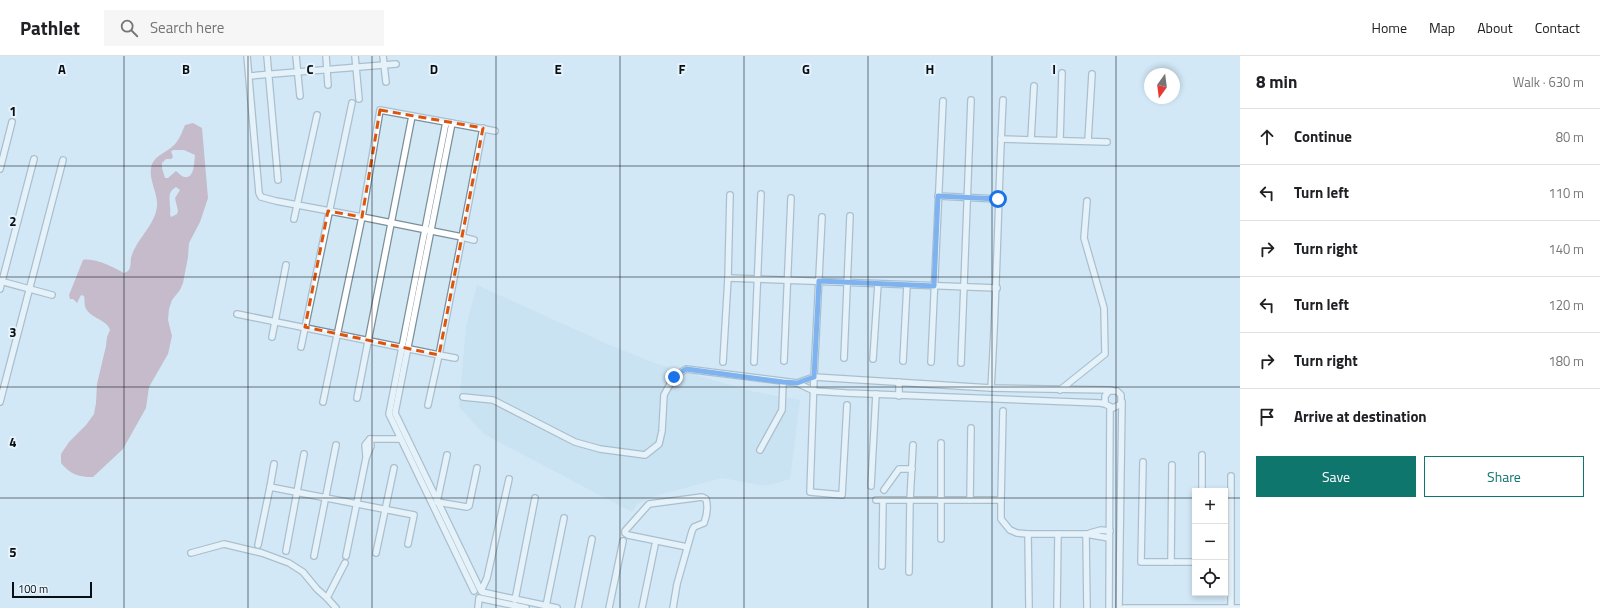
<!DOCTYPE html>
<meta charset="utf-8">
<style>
body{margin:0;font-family:"Titillium Web",sans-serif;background:#f6f6f6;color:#202124}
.controls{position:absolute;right:12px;bottom:12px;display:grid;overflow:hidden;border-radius:0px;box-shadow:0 2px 6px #0003}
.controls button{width:36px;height:36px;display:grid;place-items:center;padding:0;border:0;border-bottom:1px solid #e0e0e0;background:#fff;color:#202124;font:20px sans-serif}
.compass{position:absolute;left:1144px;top:12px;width:36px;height:36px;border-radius:50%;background:#fff;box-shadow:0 2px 6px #0003;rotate:194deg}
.scale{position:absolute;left:12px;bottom:10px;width:80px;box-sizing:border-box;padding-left:4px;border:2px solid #080f13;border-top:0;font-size:11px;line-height:14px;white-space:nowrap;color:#080f13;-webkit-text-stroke:3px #e6f3fc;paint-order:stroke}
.stop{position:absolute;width:12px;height:12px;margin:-9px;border:3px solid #1a73e8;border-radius:50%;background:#fff}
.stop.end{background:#1a73e8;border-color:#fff;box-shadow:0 1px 4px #0008}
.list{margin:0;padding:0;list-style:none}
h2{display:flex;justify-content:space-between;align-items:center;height:52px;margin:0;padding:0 16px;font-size:17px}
h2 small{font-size:13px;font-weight:400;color:#757577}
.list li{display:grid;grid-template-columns:26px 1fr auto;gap:12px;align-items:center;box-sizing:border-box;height:56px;padding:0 16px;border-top:1px solid #e0e0e0}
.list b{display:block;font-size:15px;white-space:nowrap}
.list em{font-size:13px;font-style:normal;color:#757577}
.actions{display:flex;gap:8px;padding:12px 16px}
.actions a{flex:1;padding:9px 0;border:1px solid #0f766e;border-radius:0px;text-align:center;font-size:14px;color:#0f766e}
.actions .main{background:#0f766e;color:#fff}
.icon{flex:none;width:22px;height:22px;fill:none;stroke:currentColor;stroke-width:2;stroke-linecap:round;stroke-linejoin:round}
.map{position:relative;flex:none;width:1240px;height:552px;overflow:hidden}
header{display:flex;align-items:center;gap:24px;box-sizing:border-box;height:56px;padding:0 20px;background:#fff;border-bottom:1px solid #e0e0e0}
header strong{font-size:19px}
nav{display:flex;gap:22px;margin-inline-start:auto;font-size:14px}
.search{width:280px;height:36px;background:#f6f6f6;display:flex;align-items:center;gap:10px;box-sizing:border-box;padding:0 14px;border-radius:0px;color:#757577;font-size:15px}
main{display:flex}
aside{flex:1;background:#fff}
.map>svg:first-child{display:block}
</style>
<header>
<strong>Pathlet</strong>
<div class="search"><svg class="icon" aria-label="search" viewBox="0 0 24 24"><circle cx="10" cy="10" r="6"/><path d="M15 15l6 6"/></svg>Search here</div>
<nav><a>Home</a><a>Map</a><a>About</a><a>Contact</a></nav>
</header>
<main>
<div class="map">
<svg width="1240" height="552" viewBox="0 0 1240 552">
<rect width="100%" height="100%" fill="#d2e8f5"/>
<path fill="#c0ddef" d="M 477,229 L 605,287 L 657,308 L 755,336 L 800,344 L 790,423 L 766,430 L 722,422 L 651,441 L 637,448 L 632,456 L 484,378 L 459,351 L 466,270 Z"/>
<path fill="#b68696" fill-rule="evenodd" d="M 193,67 L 202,72 L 208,142 L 200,166 L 189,187 L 188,201 L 183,227 L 180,234 L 172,244 L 169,253 L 168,264 L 172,280 L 168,298 L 149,331 L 146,352 L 123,393 L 93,421 C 79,421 71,419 61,407 L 61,398 L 69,386 L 86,369 L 94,358 L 96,347 L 97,328 L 106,290 L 107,281 L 110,274 C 107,263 88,262 85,250 C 84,247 85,243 84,240 L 81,239 L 77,247 L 73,243 L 70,243 L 69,239 L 83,204 C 94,201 115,212 124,217 C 132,215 130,208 131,202 C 136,183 155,170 157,150 C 158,136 147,122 152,108 C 156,99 167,96 173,90 C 179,85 182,76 185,69 ZM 174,94 L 184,94 L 195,99 C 194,106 195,123 184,121 C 181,120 179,117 176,115 L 168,122 L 165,122 L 162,112 L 162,107 L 166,103 L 171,103 L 173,101 L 171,95 ZM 176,131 L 180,134 L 175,142 L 178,155 L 177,158 L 171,161 C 169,157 171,156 170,151 C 170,143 167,136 176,131 Z"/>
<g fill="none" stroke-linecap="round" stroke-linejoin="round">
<defs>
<g id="minor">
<path d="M 247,0 L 259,137 L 261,141 L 276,145 L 362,161 L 323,346"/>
<path d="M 267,0 L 278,124"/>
<path d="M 296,0 L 300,40"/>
<path d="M 326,0 L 328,29"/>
<path d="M 355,0 L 359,43"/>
<path d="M 383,0 L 386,26"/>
<path d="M 249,20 L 396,8"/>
<path d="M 446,66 L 389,358 L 474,535"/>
<path d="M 452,67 L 395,357 L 480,533"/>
<path d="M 1001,83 L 1107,86"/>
<path d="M 1031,83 L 1034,30"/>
<path d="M 1060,84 L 1062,17"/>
<path d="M 1088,85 L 1092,18"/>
<path d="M 0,113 L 12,66"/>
<path d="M 938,140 L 998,143"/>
<path d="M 822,161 L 814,321 L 810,436 L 842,439 L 847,349"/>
<path d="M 294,163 L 317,59"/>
<path d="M 474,184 L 462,181 L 483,72"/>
<path d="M 728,222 L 997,232"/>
<path d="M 0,225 L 52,239"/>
<path d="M 0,233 L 34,103"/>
<path d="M 237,258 L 439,299 L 462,181 L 362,161 L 380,54 L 495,75"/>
<path d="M 272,281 L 286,209"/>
<path d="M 301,291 L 352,47"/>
<path d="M 844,302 L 850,160"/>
<path d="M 873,303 L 878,228"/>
<path d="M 784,305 L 791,142"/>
<path d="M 903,305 L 907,229"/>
<path d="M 723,306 L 728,222 L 730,139"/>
<path d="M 754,306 L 761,138"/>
<path d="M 931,306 L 943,45"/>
<path d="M 961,307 L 971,44"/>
<path d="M 797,327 L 814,335 L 846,337 L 1100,347 L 1105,348 L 1113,352 L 1121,348 L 1121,339 L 1117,335 L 1109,335 L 1105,340 L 1105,348"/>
<path d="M 991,332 C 997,236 998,140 1003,44"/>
<path d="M 1060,334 L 1105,298 L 1104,252 L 1084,182 L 1087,145"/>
<path d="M 899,340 L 899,326"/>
<path d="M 463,341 L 493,344 L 575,386 L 600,393 L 645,399 L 659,388 L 662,375 L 664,339 L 674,321 L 686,313 L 797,327 L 814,321 L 991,332 L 1111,334"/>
<path d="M 357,342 L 412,60"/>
<path d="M 0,346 L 63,104"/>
<path d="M 428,349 L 439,299 L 455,302"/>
<path d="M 760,394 L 782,354 L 783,326"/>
<path d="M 447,399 L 437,446 L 467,451 L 469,450 L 477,412"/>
<path d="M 366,400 L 365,389 L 370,383"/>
<path d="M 1143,406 L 1141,506 L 1195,506"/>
<path d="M 1231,420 L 1231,552"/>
<path d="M 871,430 L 876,338"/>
<path d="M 270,431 L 274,408"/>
<path d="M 884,434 L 899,413 L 912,413"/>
<path d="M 1202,435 L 1202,399"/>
<path d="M 876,444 L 1001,444 L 1001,463 L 1010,474 L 1017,477 L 1028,478 L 1086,478 L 1109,482"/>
<path d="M 970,444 L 971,372"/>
<path d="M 1001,444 L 1003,355"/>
<path d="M 1090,477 L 1101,474 L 1110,475"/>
<path d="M 1028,478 L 1029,552"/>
<path d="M 1086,478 L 1087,552"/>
<path d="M 941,483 L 941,387"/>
<path d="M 258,489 L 270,431 L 414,459 L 408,488"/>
<path d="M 286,495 L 304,398"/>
<path d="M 191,497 L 224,488 L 262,497 L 289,507 L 303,516 L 317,533 L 327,542"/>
<path d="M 376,497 L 394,412"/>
<path d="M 314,500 L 336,389"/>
<path d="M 346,500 L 366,402 L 371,390 L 370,383 L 400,383"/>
<path d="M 1171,506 L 1172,409"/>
<path d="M 882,510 L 883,444"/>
<path d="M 909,516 L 910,444 L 913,389"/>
<path d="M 481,535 L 487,522 L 509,423"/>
<path d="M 482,536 L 557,552"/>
<path d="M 515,544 L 535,442"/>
<path d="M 546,550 L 564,462"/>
<path d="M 336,552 L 327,542 L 345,507"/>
<path d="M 478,552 L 479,542 L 526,552"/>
<path d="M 578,552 L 592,483"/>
<path d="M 609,552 L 623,485"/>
<path d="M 642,552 L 655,489"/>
<path d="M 673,552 L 677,528 L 692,475 L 694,471 L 704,467 C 707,459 708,450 706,443 L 702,441 L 649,448 L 625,475 L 625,477 L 628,479 L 687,491"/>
<path d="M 1057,552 L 1058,478"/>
<path d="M 1109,552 L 1110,352"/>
<path d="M 1119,552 L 1122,346"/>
<path d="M 1124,552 L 1240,552"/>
</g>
</defs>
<use href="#minor" stroke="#7b8f9c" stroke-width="8"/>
<use href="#minor" stroke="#fff" stroke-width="5.5"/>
</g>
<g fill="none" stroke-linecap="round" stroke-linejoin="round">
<path stroke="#1a73e8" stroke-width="5" d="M 674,321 L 686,313 L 783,326 L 797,327 L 814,321 L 819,225 L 934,230 L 938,140 L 998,143"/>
</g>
<path d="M0 0H1240V552H0ZM 380,54 L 483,72 L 439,299 L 305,271 L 328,155 L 362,161 Z" fill="#d2e8f5" fill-opacity=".55" fill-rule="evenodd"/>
<path fill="none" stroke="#dd550c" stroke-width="3" stroke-dasharray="8 5" stroke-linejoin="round" d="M 380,54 L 483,72 L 439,299 L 305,271 L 328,155 L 362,161 Z"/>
<path fill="none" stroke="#080f13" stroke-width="1" stroke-opacity="0.55" d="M 124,0 L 124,552M 248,0 L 248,552M 372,0 L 372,552M 496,0 L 496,552M 620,0 L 620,552M 744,0 L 744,552M 868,0 L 868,552M 992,0 L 992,552M 1116,0 L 1116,552M 0,110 L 1240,110M 0,221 L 1240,221M 0,331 L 1240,331M 0,442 L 1195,442M 1225,442 L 1240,442"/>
<g font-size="13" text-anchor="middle" font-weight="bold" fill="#080f13" stroke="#e6f3fc" stroke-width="4" stroke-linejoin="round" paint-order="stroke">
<text x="62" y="18">A</text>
<text x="186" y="18">B</text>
<text x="310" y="18">C</text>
<text x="434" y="18">D</text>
<text x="558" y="18">E</text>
<text x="682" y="18">F</text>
<text x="806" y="18">G</text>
<text x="930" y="18">H</text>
<text x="1054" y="18">I</text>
<text x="13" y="60">1</text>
<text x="13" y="170">2</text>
<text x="13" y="281">3</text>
<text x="13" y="391">4</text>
<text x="13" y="501">5</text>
</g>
</svg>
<div class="controls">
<button>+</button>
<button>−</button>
<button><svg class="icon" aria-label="locate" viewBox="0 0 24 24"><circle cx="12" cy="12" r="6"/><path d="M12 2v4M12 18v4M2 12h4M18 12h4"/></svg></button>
</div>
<svg class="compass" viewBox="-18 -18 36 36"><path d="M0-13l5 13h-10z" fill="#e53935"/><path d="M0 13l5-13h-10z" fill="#757577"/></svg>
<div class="scale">100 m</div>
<div class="stop" style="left:998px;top:143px"></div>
<div class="stop end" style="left:674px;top:321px"></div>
</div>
<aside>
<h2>8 min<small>Walk · 630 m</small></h2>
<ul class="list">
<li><svg class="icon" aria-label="ahead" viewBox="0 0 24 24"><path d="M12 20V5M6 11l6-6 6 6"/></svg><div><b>Continue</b></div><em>80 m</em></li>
<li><svg class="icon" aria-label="left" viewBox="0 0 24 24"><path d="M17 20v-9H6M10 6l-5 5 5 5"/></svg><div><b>Turn left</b></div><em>110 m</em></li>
<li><svg class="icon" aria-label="right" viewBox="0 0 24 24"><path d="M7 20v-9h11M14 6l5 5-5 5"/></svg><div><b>Turn right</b></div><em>140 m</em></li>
<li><svg class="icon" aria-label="left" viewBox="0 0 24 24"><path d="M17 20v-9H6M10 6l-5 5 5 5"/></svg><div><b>Turn left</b></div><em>120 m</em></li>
<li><svg class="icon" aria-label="right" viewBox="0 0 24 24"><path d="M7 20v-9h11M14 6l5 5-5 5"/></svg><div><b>Turn right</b></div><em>180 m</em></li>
<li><svg class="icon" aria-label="arrive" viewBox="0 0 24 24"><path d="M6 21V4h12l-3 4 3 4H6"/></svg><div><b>Arrive at destination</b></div></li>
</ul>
<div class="actions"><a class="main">Save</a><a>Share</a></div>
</aside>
</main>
